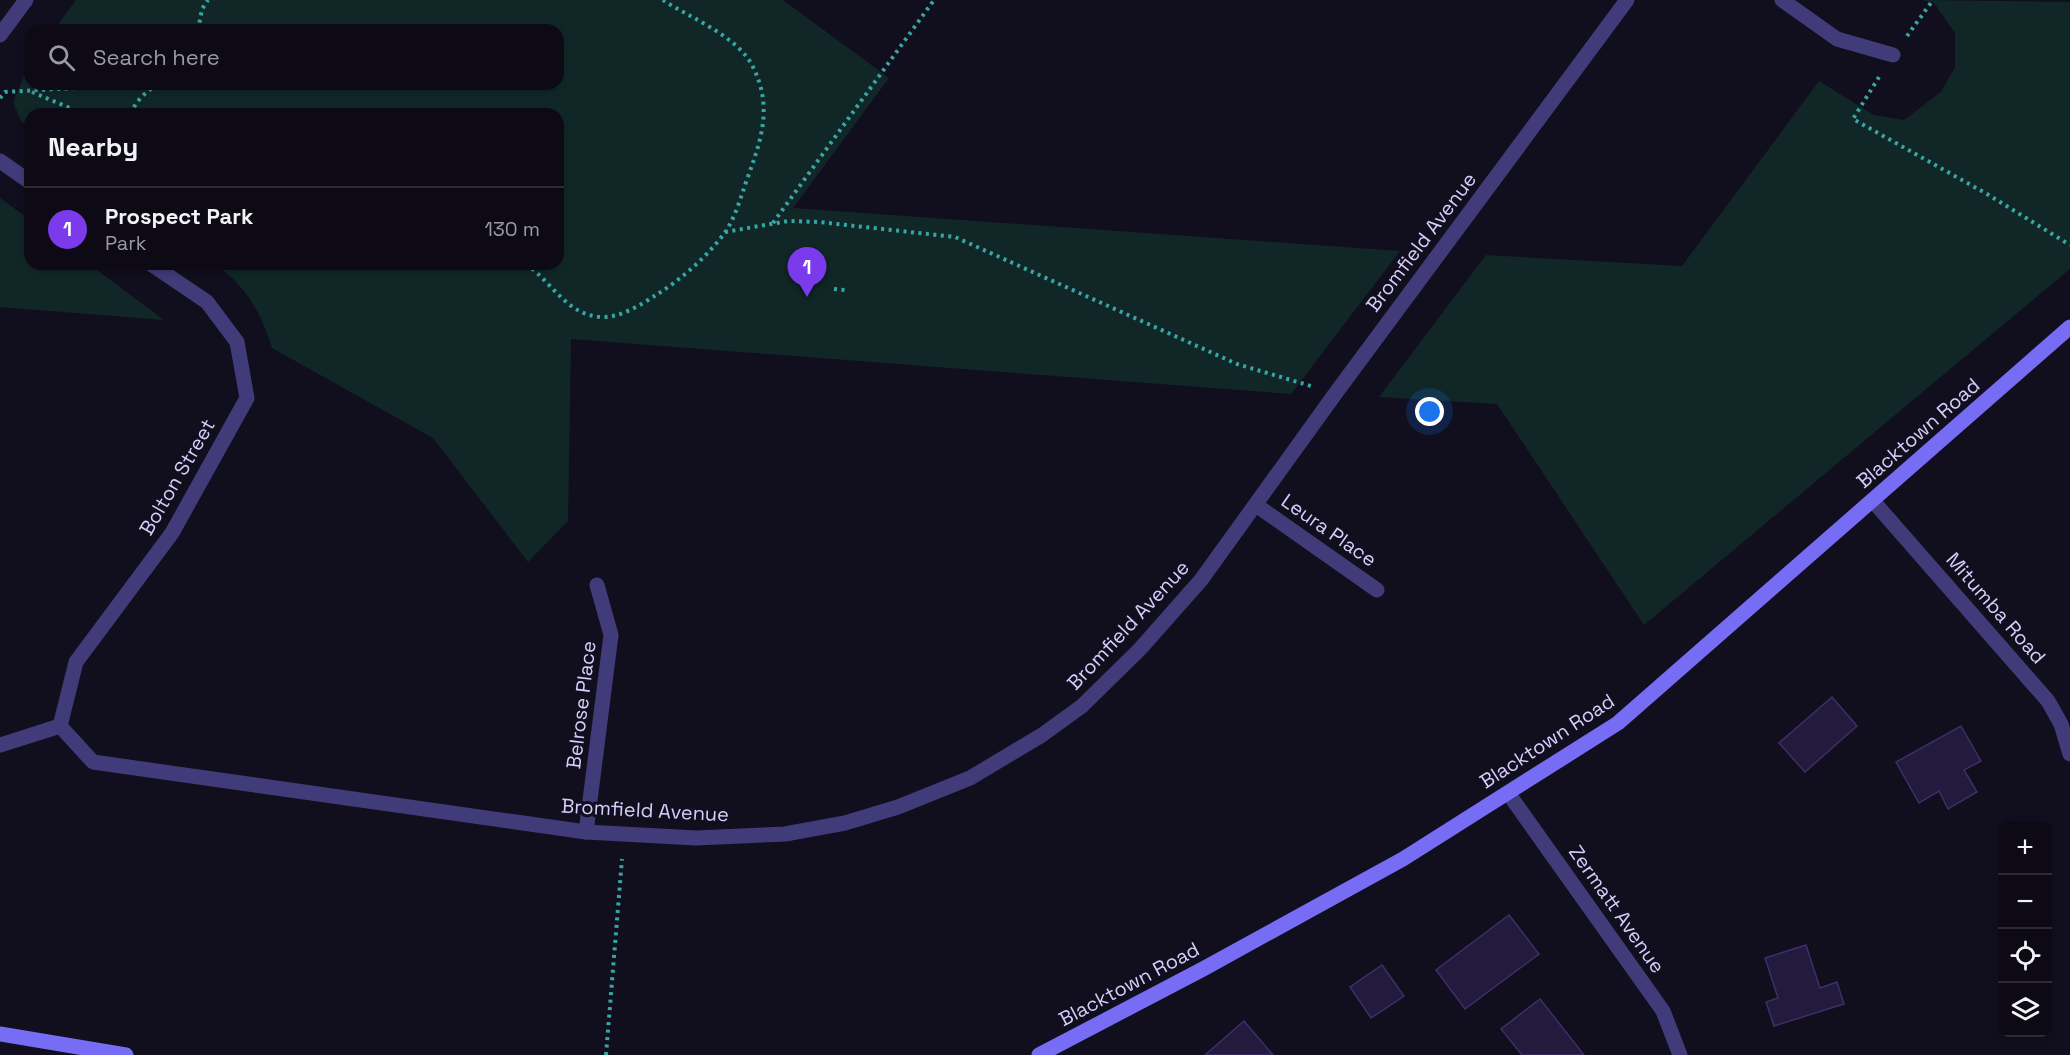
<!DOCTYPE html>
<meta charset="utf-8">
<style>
body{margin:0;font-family:"Space Grotesk",sans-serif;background:#16131f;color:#f1f3f6}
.controls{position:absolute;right:18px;bottom:18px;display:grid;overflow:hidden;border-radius:12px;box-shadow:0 3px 9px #0003}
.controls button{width:54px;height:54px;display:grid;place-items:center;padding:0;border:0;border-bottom:2px solid #2d2b35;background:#0d0a16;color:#f1f3f6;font:30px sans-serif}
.you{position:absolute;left:1430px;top:412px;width:21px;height:21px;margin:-15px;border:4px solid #fff;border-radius:50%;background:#1a73e8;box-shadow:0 0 0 9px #1a73e833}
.badge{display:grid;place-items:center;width:39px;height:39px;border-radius:50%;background:#7c3aed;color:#fff;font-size:20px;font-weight:700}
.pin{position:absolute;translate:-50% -50px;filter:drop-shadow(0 2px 3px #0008)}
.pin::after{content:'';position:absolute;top:32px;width:21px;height:18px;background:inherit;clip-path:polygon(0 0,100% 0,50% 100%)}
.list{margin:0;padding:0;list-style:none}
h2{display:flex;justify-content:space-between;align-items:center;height:78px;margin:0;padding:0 24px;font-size:26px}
h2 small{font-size:20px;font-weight:400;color:#9a9aa1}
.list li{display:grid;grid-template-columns:39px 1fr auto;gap:18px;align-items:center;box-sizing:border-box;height:84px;padding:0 24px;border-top:2px solid #2d2b35}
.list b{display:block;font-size:22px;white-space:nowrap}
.list p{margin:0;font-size:20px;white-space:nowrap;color:#9a9aa1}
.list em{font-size:20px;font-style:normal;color:#9a9aa1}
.icon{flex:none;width:33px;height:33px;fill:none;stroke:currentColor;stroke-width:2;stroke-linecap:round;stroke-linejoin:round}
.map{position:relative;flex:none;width:2070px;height:1055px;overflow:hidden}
.search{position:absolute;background:#0d0a16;box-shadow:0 3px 9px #0003;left:24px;top:24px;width:540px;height:66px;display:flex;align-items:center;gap:15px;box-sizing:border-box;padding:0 21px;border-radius:18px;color:#9a9aa1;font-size:22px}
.panel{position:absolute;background:#0d0a16;box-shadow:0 3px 9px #0003;left:24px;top:108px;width:540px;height:162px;border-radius:18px}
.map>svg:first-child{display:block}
</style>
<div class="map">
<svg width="2070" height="1055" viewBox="0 0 2070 1055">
<rect width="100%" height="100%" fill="#110e1e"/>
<g fill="#112727">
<path d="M 76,0 L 783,0 L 889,78 L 793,208 L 1400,251 L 1291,394 L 571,339 L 568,521 L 528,562 L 433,438 L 272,348 C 261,312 246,287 216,264 L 558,264 L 558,114 L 30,114 L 30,128 L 21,121 L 13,102 L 30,62 L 30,84 L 558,84 L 558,30 L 54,30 Z"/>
<path d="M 1923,0 L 2070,2 L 2070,269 L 1644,625 L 1497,404 L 1379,397 L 1486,255 L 1682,266 L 1819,81 L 1874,115 L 1904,120 L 1941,92 L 1955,67 L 1955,33 L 1934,3 Z"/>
<path d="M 0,198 L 30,220 L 30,264 L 89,264 L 164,320 L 0,307 Z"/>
</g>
<g fill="#231b3d" stroke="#3d2f67" stroke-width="1.5">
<path d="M 1832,697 L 1857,726 L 1805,772 L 1779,743 Z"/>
<path d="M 1961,726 L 1981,761 L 1964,770 L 1977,792 L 1948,809 L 1939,791 L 1919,803 L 1896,762 Z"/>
<path d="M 1509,915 L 1539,954 L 1465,1009 L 1436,970 Z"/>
<path d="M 1806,945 L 1820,988 L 1837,982 L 1844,1004 L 1774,1026 L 1766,1002 L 1778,998 L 1765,958 Z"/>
<path d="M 1382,965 L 1404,996 L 1371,1018 L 1350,987 Z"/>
<path d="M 1540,999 L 1584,1055 L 1522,1055 L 1501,1029 Z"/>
<path d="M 1244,1021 L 1273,1055 L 1205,1055 Z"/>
</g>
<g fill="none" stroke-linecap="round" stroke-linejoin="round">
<g stroke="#36a7a5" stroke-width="4" stroke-dasharray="3 4.5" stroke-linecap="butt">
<path d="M 198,30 L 202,9 L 208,0"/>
<path d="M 1907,36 L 1933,0"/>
<path d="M 1879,77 L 1853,119 L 1987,194 L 2070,245"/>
<path d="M 32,92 L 84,114"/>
<path d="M 0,98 L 5,92 L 149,84"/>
<path d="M 131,114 C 135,101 147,91 158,84"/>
<path d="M 773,223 L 934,0"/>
<path d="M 725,232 L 788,221 L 819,222 L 955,237 L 1237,364 L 1311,386"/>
<path d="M 526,264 C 552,282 567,316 602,317 C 620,318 642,304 656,295 C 682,279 708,256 726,231 C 735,217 740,200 745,185 C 760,143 774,109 753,67 C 738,36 690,18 663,0"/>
<path d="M 834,289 L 845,290"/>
<path d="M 606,1055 L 622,859"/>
</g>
<g stroke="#413c79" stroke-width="15">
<path d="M 1782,0 L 1837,39 L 1893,55"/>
<path d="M 0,35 L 26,0"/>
<path d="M 0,161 L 30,182"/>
<path d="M 1873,501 L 2048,701 L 2061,724 L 2070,754"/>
<path d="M 1256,505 L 1377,590"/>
<path d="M 60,726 L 93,762 L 586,832 L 696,838 L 785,834 L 845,823 L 898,807 L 970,778 L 1042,735 L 1082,706 L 1140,649 L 1201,580 L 1335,394 L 1627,0"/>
<path d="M 60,726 L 76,662 L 172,533 L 247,398 L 237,342 L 207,302 L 151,264"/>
<path d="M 0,745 L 60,726"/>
<path d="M 1508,793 L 1663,1011 L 1680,1055"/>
<path d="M 586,832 L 611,635 L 597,585"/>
</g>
<g stroke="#766df4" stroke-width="15">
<path d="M 0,1034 L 126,1055"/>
<path d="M 1039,1055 L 1203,969 L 1403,859 L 1618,723 L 2070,327"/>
</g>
</g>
<g text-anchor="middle" stroke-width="6" stroke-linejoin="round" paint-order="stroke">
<g font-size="20" fill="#d5cefb" stroke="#110e1e">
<text transform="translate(1421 242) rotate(-53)" y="7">Bromfield Avenue</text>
<text transform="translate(1918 433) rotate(-41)" y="7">Blacktown Road</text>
<text transform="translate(177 477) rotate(-60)" y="7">Bolton Street</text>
<text transform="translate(1329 530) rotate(35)" y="7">Leura Place</text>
<text transform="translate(1996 608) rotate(49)" y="7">Mitumba Road</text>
<text transform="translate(1128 625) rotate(-47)" y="7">Bromfield Avenue</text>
<text transform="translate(581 705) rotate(-83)" y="7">Belrose Place</text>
<text transform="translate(1547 741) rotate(-33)" y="7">Blacktown Road</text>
<text transform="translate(645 810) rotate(3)" y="7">Bromfield Avenue</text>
<text transform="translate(1617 909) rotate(55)" y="7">Zermatt Avenue</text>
<text transform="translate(1129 984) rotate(-28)" y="7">Blacktown Road</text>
</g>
</g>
</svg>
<div class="controls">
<button>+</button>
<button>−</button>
<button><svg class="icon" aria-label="locate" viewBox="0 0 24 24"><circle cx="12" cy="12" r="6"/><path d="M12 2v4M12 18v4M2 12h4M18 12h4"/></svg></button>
<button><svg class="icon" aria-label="layers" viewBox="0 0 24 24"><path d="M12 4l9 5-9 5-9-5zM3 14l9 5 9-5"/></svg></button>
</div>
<div class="you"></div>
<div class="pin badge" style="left:807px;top:297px">1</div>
<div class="search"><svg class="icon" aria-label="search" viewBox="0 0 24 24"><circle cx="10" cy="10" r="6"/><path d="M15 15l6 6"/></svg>Search here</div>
<section class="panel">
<h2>Nearby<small></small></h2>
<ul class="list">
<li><span class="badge">1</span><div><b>Prospect Park</b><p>Park</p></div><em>130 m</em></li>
</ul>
</section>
</div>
